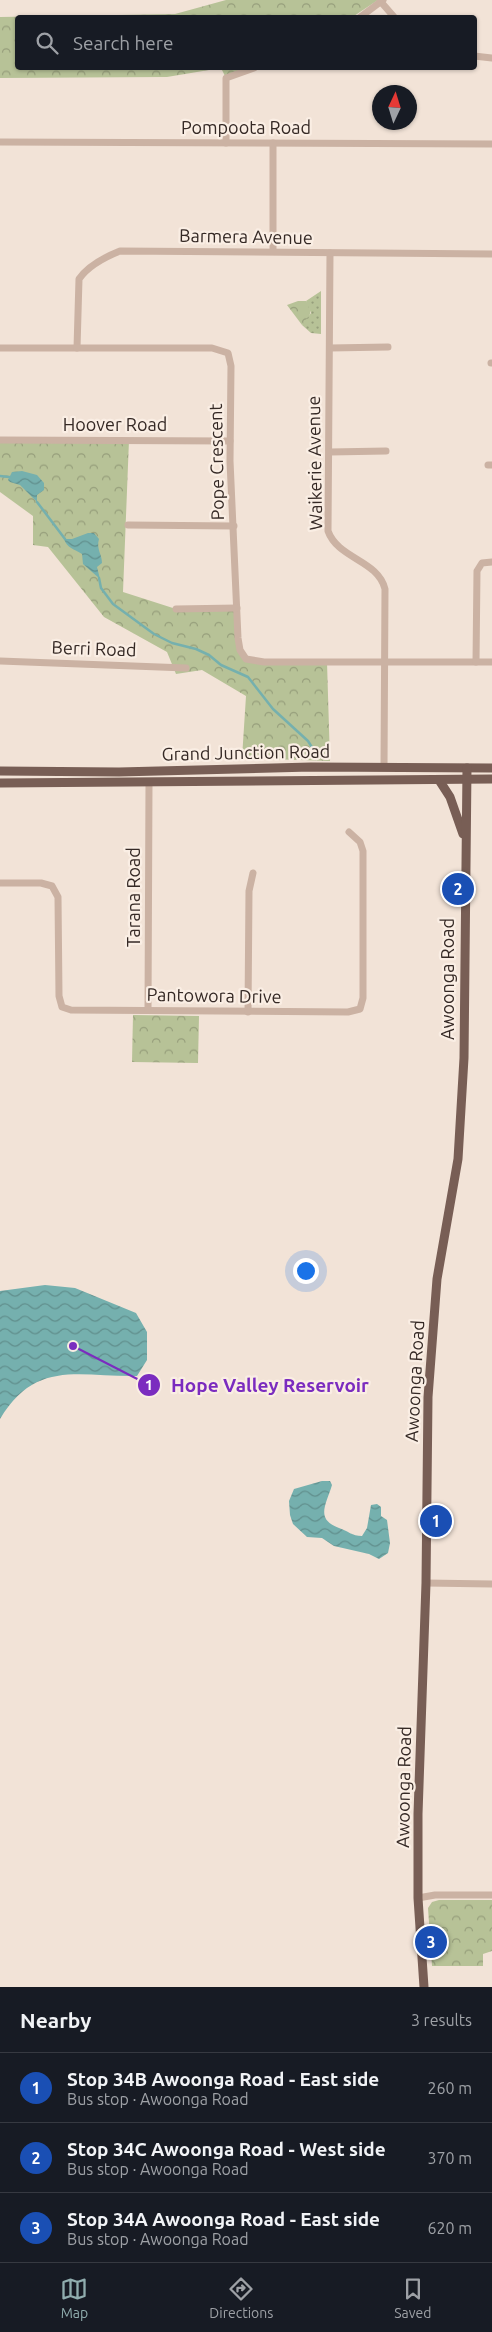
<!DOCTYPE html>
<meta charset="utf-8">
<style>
body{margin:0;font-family:Ubuntu,sans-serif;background:#242831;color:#f1f3f6}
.compass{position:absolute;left:372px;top:85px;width:45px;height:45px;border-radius:50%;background:#171b24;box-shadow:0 1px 4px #0004;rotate:4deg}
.you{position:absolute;left:305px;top:1270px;width:18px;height:18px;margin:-12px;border:4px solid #fff;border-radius:50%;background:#1a73e8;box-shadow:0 0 0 8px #1a73e833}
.badge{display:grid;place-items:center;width:32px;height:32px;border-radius:50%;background:#90adae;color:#fff;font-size:16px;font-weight:700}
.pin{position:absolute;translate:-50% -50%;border:2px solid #fff;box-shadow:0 1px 5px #0006}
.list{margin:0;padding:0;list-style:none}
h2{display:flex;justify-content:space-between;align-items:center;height:65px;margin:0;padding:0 20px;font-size:21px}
h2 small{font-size:16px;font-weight:400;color:#9ea1a6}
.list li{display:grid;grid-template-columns:32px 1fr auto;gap:15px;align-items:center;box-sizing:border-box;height:70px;padding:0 20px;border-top:1px solid #363941}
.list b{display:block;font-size:19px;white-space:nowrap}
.list p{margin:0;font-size:16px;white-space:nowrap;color:#9ea1a6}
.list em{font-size:16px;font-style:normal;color:#9ea1a6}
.icon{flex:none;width:28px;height:28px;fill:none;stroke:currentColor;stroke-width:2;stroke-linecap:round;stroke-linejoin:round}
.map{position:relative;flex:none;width:492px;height:1987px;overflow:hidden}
.search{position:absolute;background:#171b24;box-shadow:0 1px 4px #0004;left:15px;right:15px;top:15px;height:55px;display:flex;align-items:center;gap:12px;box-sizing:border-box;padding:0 18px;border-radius:5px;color:#9ea1a6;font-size:19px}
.sheet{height:275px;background:#171b24}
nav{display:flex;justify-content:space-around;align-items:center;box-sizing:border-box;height:70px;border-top:1px solid #363941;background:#171b24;font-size:14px;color:#9ea1a6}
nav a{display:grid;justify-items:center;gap:2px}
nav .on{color:#90adae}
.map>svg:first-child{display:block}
</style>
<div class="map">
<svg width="492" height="1987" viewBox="0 0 492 1987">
<defs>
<pattern id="forest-crowns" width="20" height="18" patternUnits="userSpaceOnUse" patternTransform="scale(1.25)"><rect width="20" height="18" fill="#b7c297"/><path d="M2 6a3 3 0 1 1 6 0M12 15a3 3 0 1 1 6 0" fill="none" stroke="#969e7b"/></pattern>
<pattern id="garden-dots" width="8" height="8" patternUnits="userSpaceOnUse" patternTransform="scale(1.25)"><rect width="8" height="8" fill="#b7c297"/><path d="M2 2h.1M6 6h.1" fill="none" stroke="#969e7b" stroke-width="1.8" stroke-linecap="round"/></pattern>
<pattern id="water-waves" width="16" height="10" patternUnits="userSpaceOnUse" patternTransform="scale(1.25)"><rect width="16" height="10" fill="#75b0ae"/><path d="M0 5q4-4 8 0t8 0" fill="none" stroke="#618f8d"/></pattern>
</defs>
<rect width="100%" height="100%" fill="#f2e3d7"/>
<g fill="url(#forest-crowns)">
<path d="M 226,0 L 378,0 L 351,18 L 18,18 L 18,68 L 254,68 L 226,78 L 221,68 L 167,77 L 0,78 L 0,17 L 175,14 Z"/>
<path d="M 298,301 L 306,301 C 313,310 311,318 302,325 L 287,305 Z"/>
<path d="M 0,440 L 129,440 L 123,592 L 176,609 L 237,608 L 240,650 L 246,659 L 327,662 L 330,761 L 242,758 L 246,696 L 202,670 L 176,674 L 167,652 L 104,617 L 48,547 L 33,545 L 33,516 L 0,492 Z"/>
<path d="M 133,1015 L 199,1016 L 198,1063 L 132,1062 Z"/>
<path d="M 439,1900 L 492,1900 L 492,1951 L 483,1954 L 483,1966 L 432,1966 L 428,1908 L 432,1902 Z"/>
</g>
<path fill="url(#garden-dots)" d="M 321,291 L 321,334 L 311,333 L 302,325 L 311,313 L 306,301 Z"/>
<g fill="url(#water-waves)">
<path d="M 22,471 L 37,475 L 44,483 L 44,490 L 37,495 L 37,502 L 20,485 L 10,482 L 8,480 L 12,472 Z"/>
<path d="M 88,533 L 94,533 L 99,539 C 96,549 102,554 102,563 L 97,567 L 100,579 L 83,564 L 82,554 C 74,549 67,548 64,539 L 72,539 Z"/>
<path d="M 45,1285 L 75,1288 L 136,1313 L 147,1332 L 147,1360 L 137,1376 C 79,1377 36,1359 0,1419 L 0,1291 Z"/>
<path d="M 322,1481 L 330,1481 L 332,1485 C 326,1505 315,1519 339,1528 C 348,1531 352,1536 362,1536 L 367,1528 L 371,1505 L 377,1504 L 381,1507 L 381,1516 L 387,1520 L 390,1543 L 388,1553 L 379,1559 L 369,1554 L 334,1546 L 322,1538 L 307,1537 L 293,1524 L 290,1515 L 289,1501 L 294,1489 Z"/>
</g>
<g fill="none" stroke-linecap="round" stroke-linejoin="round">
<g stroke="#75b0ae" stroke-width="2.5">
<path d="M 0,476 L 9,477"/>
<path d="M 37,502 L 65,539"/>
<path d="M 99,578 L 101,588 L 113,604 L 154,634 L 172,643 L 196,649 L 209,655 L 221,665 L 248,677 L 273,709 L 308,741 L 318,757"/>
</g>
<g stroke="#cbb2a3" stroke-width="7">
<path d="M 381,2 L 395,18"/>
<path d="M 359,18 L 383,0"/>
<path d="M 474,56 L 492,58"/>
<path d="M 0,142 L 492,144"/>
<path d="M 226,143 L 226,78 L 254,68"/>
<path d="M 273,251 L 273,143"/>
<path d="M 330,253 L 328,531 C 338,559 378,560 385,589 L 384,767"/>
<path d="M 0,348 L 212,348 L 228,353 L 231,366 L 230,461 L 238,638 L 240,650 L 246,659 L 264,662 L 492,662"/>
<path d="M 77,348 L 79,279 C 88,266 105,257 120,251 L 492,254"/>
<path d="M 330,348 L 388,347"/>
<path d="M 491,363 L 492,363"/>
<path d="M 0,440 L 230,441"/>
<path d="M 330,452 L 386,451"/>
<path d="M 488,465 L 492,465"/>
<path d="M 128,525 L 234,526"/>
<path d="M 176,609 L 237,608"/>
<path d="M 0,661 L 186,668"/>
<path d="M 476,662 L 477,571 L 482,563 L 492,562"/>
<path d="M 0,883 L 41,883 L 52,886 L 58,897 L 59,996 L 62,1007 L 71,1010 L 348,1012 L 360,1009 L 363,998 L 363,851 L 360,842 L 349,832"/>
<path d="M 148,1010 L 149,783"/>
<path d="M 248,1012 L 249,891 L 253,873"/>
<path d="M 426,1583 L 492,1584"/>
<path d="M 418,1898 L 435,1895 L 492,1895"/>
</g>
<g stroke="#785e55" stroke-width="9">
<path d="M 0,771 L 119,772 L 311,767 L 492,768"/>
<path d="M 439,780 L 450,797 L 463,834"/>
<path d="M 0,783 L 492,779"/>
<path d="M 424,1987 L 418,1898 L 418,1814 L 426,1583 L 428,1397 L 437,1279 L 458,1159 L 464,1058 L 467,768"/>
</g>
</g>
<g text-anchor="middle" stroke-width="4.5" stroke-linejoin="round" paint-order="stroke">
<g font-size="18" fill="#352925" stroke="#faeee4">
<text x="246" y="134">Pompoota Road</text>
<text transform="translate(246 237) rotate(1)" y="6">Barmera Avenue</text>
<text x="115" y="431">Hoover Road</text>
<text transform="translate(217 462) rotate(-91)" y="6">Pope Crescent</text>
<text transform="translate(315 463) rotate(-91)" y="6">Waikerie Avenue</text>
<text transform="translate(94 649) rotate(2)" y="6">Berri Road</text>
<text transform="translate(246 753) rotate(-1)" y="6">Grand Junction Road</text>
<text transform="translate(134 897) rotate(-90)" y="6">Tarana Road</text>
<text transform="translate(448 979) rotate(-90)" y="6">Awoonga Road</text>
<text transform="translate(214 996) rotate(1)" y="6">Pantowora Drive</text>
<text transform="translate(415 1381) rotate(-87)" y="6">Awoonga Road</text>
<text transform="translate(404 1787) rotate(-89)" y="6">Awoonga Road</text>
</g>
</g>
<path fill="none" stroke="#7b2cbf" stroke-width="2" d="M73 1346L149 1385"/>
<g fill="#7b2cbf" stroke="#faeee4" stroke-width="2">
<circle cx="73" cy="1346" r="5"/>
<circle cx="149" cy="1385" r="12"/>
</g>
<g font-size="15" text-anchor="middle" font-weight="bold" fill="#fff">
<text x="149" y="1390">1</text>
</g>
<g font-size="19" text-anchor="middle" font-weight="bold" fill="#7b2cbf" stroke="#faeee4" stroke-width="4.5" stroke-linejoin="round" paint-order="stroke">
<text x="270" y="1392">Hope Valley Reservoir</text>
</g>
</svg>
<svg class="compass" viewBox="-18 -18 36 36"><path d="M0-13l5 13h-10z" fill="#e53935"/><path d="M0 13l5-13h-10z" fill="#9ea1a6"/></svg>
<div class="you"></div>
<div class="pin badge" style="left:436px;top:1521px;background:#1a4fb4">1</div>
<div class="pin badge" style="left:458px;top:889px;background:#1a4fb4">2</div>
<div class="pin badge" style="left:431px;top:1942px;background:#1a4fb4">3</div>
<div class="search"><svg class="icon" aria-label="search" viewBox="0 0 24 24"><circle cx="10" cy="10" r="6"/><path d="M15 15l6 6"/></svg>Search here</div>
</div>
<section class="sheet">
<h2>Nearby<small>3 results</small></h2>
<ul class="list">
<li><span class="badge" style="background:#1a4fb4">1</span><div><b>Stop 34B Awoonga Road - East side</b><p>Bus stop · Awoonga Road</p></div><em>260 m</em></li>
<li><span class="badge" style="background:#1a4fb4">2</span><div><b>Stop 34C Awoonga Road - West side</b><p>Bus stop · Awoonga Road</p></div><em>370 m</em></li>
<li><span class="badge" style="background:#1a4fb4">3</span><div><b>Stop 34A Awoonga Road - East side</b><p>Bus stop · Awoonga Road</p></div><em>620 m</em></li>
</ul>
</section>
<nav>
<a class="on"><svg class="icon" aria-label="map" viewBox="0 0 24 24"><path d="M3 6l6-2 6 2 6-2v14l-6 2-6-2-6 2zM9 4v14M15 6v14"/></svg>Map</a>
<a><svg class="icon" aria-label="directions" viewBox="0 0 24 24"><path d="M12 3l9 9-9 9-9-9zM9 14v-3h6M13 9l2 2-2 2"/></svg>Directions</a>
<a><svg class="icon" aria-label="saved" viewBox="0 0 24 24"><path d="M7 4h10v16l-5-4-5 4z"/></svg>Saved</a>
</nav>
